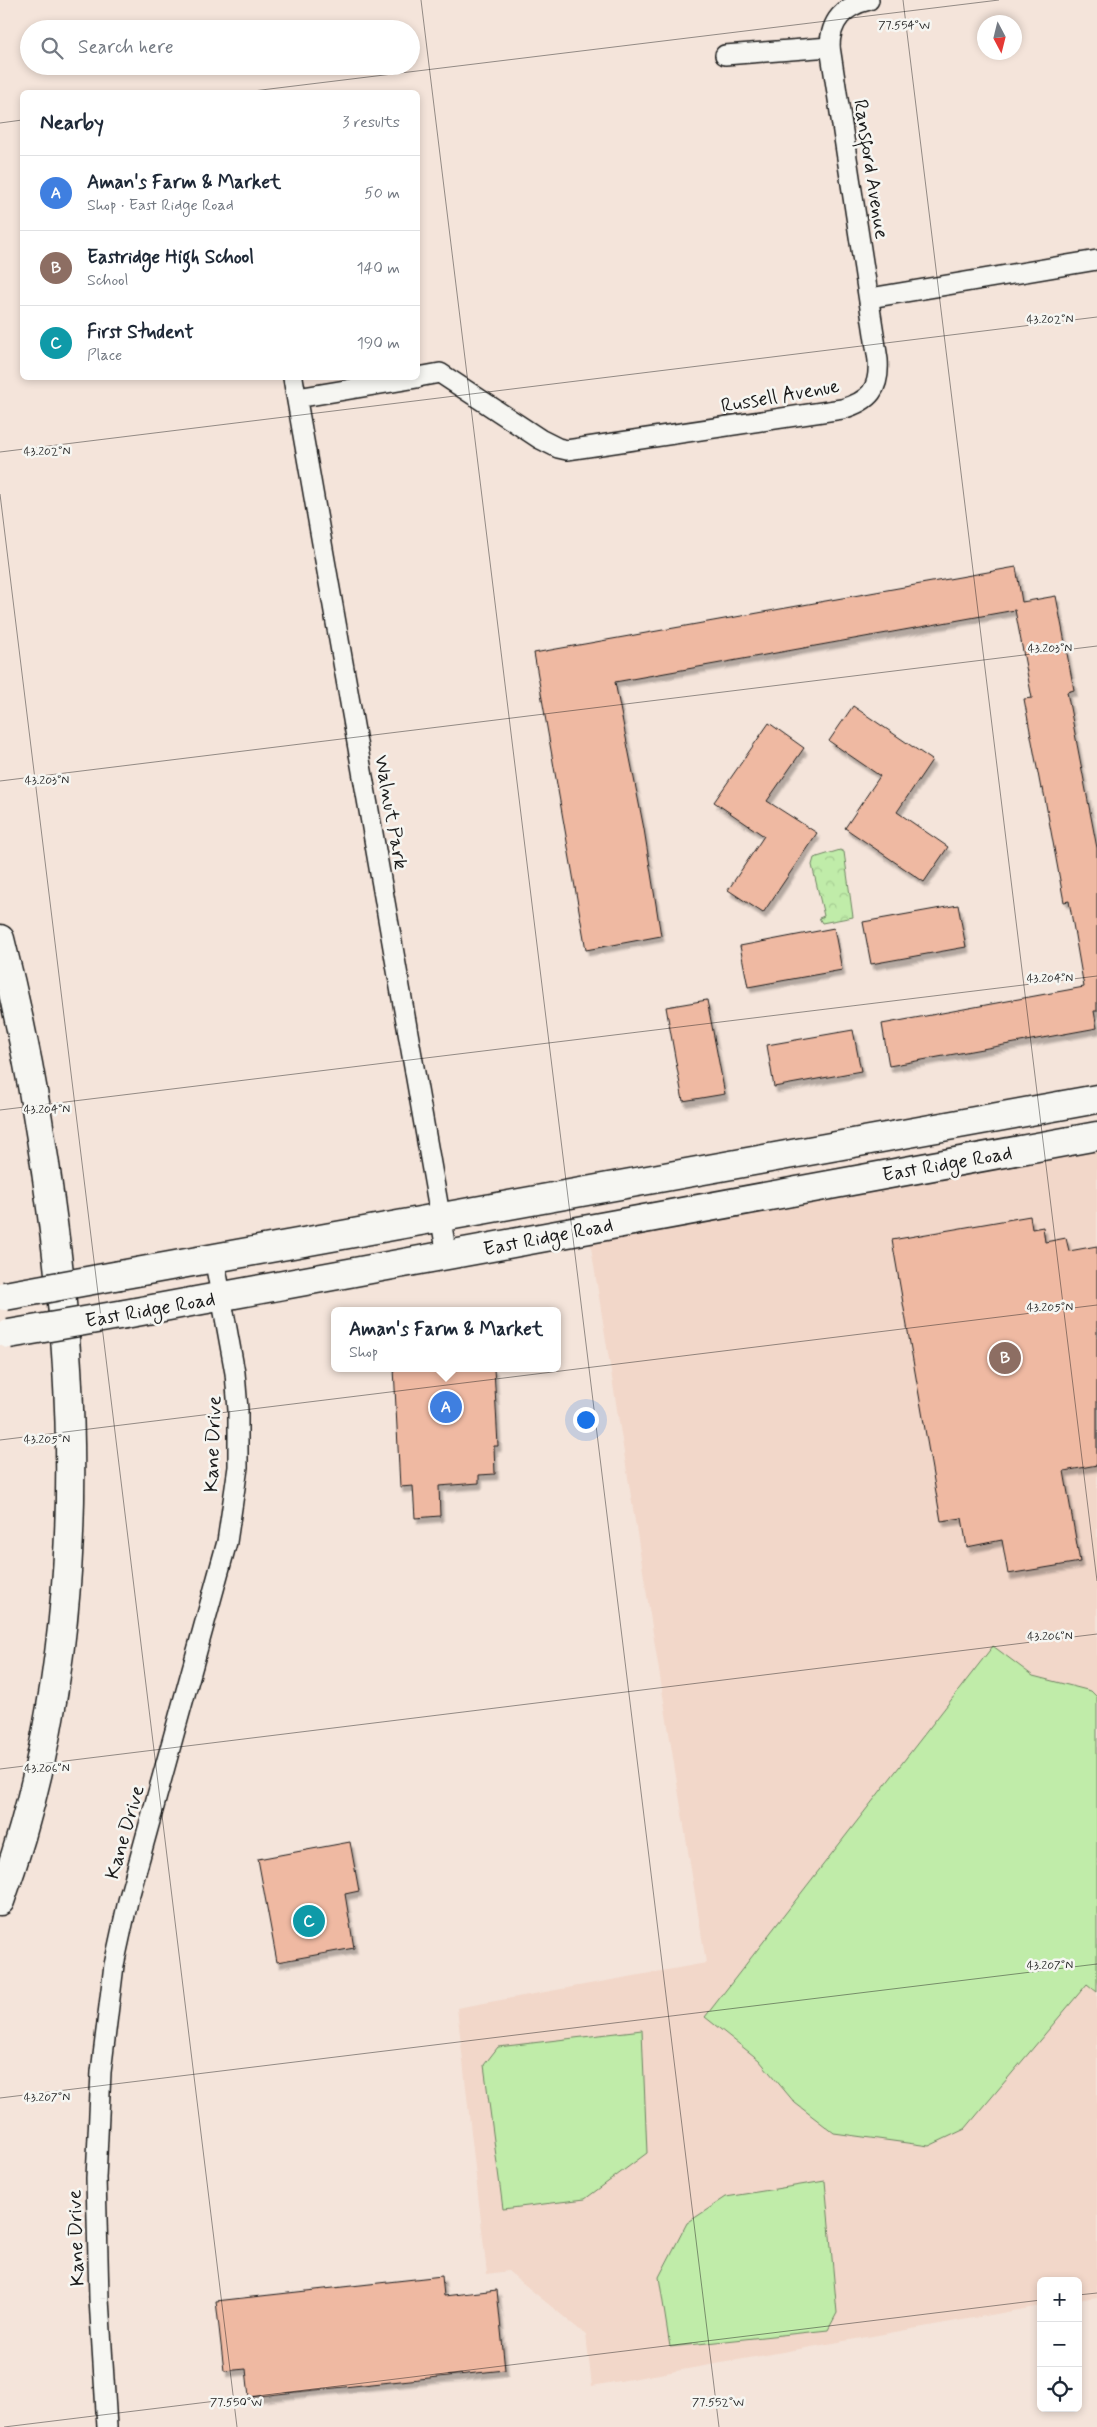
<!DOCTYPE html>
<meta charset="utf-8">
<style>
body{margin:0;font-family:Mynerve,sans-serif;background:#f2f2f3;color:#1f2937}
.controls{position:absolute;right:15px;bottom:15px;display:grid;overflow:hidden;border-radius:8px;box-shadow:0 2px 8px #0003}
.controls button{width:45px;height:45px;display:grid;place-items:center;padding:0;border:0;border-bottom:1px solid #e0e1e3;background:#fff;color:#1f2937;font:25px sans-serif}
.compass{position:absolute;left:977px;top:15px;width:45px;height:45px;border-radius:50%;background:#fff;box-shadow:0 2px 8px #0003;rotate:173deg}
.you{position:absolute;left:585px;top:1419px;width:18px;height:18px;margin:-12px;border:4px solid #fff;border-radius:50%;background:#1a73e8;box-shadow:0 0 0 8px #1a73e833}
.badge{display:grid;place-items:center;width:32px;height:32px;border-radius:50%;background:#2563eb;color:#fff;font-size:16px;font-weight:700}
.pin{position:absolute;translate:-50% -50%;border:2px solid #fff;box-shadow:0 1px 5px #0006}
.popup{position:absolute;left:331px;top:1307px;width:230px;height:65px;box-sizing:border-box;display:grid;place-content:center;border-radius:8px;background:#fff;filter:drop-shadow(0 1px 4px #0005);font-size:16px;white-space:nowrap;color:#747a83}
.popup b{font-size:19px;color:#1f2937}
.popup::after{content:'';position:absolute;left:50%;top:100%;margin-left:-10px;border:10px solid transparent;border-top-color:#fff}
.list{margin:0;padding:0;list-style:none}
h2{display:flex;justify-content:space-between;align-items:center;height:65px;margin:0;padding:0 20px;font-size:21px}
h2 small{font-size:16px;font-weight:400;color:#747a83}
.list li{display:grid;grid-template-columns:32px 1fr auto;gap:15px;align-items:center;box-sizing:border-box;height:75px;padding:0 20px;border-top:1px solid #e0e1e3}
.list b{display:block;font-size:19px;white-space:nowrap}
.list p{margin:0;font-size:16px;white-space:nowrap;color:#747a83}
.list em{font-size:16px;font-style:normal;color:#747a83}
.icon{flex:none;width:28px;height:28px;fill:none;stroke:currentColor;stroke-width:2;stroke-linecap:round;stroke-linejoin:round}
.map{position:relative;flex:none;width:1097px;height:2427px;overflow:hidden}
.search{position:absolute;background:#fff;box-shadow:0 2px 8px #0003;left:20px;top:20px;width:400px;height:55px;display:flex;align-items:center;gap:12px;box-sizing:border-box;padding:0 18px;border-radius:28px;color:#747a83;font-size:19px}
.panel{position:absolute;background:#fff;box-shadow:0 2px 8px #0003;left:20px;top:90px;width:400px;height:290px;border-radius:8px}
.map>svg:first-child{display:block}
</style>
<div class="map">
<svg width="1097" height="2427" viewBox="0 0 1097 2427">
<defs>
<pattern id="park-crowns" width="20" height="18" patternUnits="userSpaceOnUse" patternTransform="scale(1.25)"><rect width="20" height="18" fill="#c0eca9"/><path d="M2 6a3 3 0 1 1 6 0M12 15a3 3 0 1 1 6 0" fill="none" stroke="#a4ca91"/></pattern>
<filter id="shadow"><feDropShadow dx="3" dy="5.5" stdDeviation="1" flood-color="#0004"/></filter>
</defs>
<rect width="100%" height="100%" fill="#f4e4da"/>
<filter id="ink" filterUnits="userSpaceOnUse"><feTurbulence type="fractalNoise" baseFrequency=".02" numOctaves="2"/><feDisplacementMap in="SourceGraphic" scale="10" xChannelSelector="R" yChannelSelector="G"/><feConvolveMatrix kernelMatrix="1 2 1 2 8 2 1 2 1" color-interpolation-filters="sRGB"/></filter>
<g filter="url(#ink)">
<path fill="#f2d7c9" d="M 1097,1151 L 1097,2297 L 1078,2300 L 1078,2281 L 1041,2281 L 1041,2306 L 592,2386 L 586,2335 L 508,2271 L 487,2274 L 457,2008 L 706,1963 L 590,1241 Z"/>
<path fill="url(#park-crowns)" stroke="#6e8462" d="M 840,850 L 844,852 L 853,917 L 822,923 L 819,918 L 824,916 L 812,865 L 814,858 Z"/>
<g fill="#c0eca9" stroke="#6e8462">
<path d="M 993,1646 L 1033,1676 L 1091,1691 L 1097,1697 L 1097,1992 L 1087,1984 L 965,2129 L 929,2146 L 834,2133 L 795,2103 L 759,2060 L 705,2017 Z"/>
<path d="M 642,2030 L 647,2153 L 585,2199 L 503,2209 L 484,2065 L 498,2047 Z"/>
<path d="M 825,2181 L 837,2313 L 828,2330 L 670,2347 L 659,2277 L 687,2223 L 726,2197 Z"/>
</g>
<g fill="#efb9a2" stroke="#1c1c1c" filter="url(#shadow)">
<path d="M 1016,567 L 1022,602 L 1056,596 L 1074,690 L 1067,692 L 1097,848 L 1097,1011 L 1094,1011 L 1097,1028 L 889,1066 L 882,1024 L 1084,987 L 1069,901 L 1064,902 L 1043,788 L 1041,789 L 1024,699 L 1032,698 L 1015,610 L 615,682 L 644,829 L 661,936 L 586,950 L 534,653 Z"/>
<path d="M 853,706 L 932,760 L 897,812 L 948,847 L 924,882 L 845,828 L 880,776 L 829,741 Z"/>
<path d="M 769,723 L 804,748 L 767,801 L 817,833 L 763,913 L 728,890 L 764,836 L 714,802 Z"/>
<path d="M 958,905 L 966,947 L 871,964 L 863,922 Z"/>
<path d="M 834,928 L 842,970 L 748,987 L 740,946 Z"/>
<path d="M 707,1000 L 725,1094 L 683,1101 L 666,1007 Z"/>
<path d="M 853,1030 L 861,1071 L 774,1087 L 767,1045 Z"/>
<path d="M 1030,1216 L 1032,1229 L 1043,1227 L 1045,1242 L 1066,1238 L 1069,1251 L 1097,1246 L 1097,1465 L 1064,1471 L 1080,1562 L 1008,1574 L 1002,1540 L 967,1547 L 962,1518 L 941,1521 L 892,1240 Z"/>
<path d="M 394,1368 L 494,1368 L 498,1446 L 494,1446 L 495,1474 L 479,1475 L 479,1483 L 439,1486 L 440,1516 L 415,1518 L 413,1486 L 400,1487 Z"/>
<path d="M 350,1842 L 359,1891 L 345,1894 L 354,1948 L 277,1962 L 258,1859 Z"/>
<path d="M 442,2276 L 444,2296 L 497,2290 L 505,2370 L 249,2397 L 246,2369 L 224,2371 L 216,2301 Z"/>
</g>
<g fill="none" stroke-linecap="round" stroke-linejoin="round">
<defs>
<g id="street">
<path d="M 725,55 L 830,47"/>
<path d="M 870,298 L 1097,260"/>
<path d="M 418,377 L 440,373 L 540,439 L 558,448 L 567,450 L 842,409 C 870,401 880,389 878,360 L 830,47 C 830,21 844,6 869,0"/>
<path d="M 293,378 L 447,1255"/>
<path d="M 297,398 L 417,378"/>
<path d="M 107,2427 L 99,2299 L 96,2178 L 101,2072 L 114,1965 L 128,1901 L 227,1542 L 238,1467 L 238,1410 L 235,1373 L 214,1257"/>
</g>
<g id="secondary">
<path d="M 120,1275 L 1097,1099"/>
<path d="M 125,1314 L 1097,1136"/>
</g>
<path id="highway" d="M 0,939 C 24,1032 41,1127 53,1223 C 83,1451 79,1683 0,1901"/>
</defs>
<use href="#street" stroke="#1c1c1c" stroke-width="22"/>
<use href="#secondary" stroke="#1c1c1c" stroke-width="31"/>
<use href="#highway" stroke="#1c1c1c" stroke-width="31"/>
<use href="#street" stroke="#f6f6f2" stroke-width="19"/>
<use href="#secondary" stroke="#f6f6f2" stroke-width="28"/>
<use href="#highway" stroke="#f6f6f2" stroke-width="28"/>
<defs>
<g id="secondary-bridge">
<path d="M 5,1296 L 120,1275"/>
<path d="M 9,1334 L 125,1314"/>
</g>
</defs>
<use href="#secondary-bridge" stroke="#1c1c1c" stroke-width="31" stroke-linecap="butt"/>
<use href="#secondary-bridge" stroke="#f6f6f2" stroke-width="28"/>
</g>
</g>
<path fill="none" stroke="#1c1c1c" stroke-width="1" stroke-opacity="0.45" d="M 421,0 L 719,2427M 903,0 L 1097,1581M 245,92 L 999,0M 0,123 L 22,120M 0,452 L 1097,317M 0,494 L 237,2427M 0,781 L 1097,646M 0,1110 L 1097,976M 0,1440 L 1097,1305M 0,1769 L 1097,1634M 0,2098 L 1097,1964M 1078,2295 L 1097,2293M 4,2427 L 1041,2300"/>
<g text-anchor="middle" stroke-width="5" stroke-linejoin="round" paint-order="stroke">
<g font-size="20" fill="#1c1c1c" stroke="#f6f6f2">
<text transform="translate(872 169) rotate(81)" y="7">Ransford Avenue</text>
<text transform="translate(780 395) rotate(-10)" y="7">Russell Avenue</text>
<text transform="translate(392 812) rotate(80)" y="7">Walnut Park</text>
<text transform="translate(947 1163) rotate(-10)" y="7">East Ridge Road</text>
<text transform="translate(548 1236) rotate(-11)" y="7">East Ridge Road</text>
<text transform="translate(150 1309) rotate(-10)" y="7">East Ridge Road</text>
<text transform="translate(212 1444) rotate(-88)" y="7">Kane Drive</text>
<text transform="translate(124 1832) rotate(-74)" y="7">Kane Drive</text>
<text transform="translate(75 2238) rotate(-92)" y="7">Kane Drive</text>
</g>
</g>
<g font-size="12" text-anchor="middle" fill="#1c1c1c" stroke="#f6f6f2" stroke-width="5" stroke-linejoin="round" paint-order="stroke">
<text x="904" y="29">77.554°W</text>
<text x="1050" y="323">43.202°N</text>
<text x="47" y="455">43.202°N</text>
<text x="1050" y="652">43.203°N</text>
<text x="47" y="784">43.203°N</text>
<text x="1050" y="982">43.204°N</text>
<text x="47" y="1113">43.204°N</text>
<text x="1050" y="1311">43.205°N</text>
<text x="47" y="1443">43.205°N</text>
<text x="1050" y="1640">43.206°N</text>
<text x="47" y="1772">43.206°N</text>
<text x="1050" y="1969">43.207°N</text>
<text x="47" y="2101">43.207°N</text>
<text x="236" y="2406">77.550°W</text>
<text x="718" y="2406">77.552°W</text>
</g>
</svg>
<div class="controls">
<button>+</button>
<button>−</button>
<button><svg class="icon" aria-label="locate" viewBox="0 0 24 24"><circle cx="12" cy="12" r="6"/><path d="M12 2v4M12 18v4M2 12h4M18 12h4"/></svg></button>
</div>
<svg class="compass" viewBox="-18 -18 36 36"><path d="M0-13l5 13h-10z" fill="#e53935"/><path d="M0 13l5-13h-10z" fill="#747a83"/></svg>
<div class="you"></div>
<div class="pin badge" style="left:446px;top:1407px;background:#3f7fe0">A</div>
<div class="popup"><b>Aman's Farm &amp; Market</b>Shop</div>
<div class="pin badge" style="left:1005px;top:1358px;background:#8d6e63">B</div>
<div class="pin badge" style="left:309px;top:1921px;background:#0f9aa8">C</div>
<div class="search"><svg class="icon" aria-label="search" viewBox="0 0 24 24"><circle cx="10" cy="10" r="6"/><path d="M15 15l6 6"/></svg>Search here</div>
<section class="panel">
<h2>Nearby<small>3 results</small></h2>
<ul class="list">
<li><span class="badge" style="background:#3f7fe0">A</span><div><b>Aman's Farm &amp; Market</b><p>Shop · East Ridge Road</p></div><em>50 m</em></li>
<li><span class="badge" style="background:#8d6e63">B</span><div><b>Eastridge High School</b><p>School</p></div><em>140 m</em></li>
<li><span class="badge" style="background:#0f9aa8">C</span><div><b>First Student</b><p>Place</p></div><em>190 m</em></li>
</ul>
</section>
</div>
